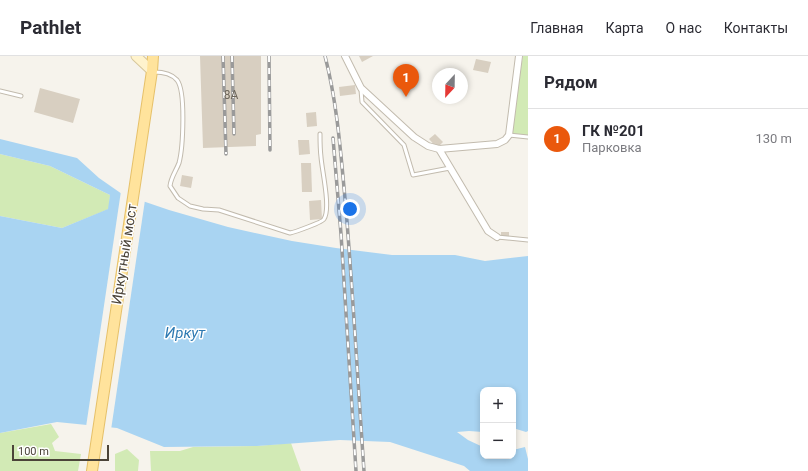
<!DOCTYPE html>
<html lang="ru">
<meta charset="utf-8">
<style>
body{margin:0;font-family:Roboto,sans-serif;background:#f7f7f7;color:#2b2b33}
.controls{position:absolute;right:12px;bottom:12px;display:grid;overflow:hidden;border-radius:8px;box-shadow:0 2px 6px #0003}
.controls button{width:36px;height:36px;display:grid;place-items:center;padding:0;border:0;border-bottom:1px solid #e1e1e2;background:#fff;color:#2b2b33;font:20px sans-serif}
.compass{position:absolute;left:432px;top:12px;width:36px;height:36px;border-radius:50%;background:#fff;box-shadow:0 2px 6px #0003;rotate:202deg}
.scale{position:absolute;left:12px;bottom:10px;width:97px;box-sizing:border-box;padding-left:4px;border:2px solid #4b4439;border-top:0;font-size:11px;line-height:14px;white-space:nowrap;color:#4b4439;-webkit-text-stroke:3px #fff;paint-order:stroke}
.you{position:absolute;left:350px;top:153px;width:14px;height:14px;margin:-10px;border:3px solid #fff;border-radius:50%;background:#1a73e8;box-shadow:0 0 0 6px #1a73e833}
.badge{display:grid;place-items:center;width:26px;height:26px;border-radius:50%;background:#ea580c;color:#fff;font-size:13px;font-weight:700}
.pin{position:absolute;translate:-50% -33px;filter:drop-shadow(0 1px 2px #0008)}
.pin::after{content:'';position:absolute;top:21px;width:14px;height:12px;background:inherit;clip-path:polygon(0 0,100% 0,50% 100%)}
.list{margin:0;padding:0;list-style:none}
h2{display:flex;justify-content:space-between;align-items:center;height:52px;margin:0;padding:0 16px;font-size:17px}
h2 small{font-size:13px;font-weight:400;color:#7c7c81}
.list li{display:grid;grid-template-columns:26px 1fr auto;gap:12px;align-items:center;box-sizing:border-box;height:60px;padding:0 16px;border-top:1px solid #e1e1e2}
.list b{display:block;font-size:15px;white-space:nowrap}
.list p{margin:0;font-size:13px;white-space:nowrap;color:#7c7c81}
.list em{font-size:13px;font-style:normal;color:#7c7c81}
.map{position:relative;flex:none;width:528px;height:415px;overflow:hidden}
header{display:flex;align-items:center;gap:24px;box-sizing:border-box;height:56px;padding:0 20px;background:#fff;border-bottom:1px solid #e1e1e2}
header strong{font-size:19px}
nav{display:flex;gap:22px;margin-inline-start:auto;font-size:14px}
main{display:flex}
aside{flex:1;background:#fff}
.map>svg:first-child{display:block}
</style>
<header>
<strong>Pathlet</strong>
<nav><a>Главная</a><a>Карта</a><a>О нас</a><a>Контакты</a></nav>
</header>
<main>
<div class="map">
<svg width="528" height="415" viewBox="0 0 528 415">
<rect width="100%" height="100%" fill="#f6f3ec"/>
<g fill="#d2eab5">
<path d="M 523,0 L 528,0 L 528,80 L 509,79 Z"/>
<path d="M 0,98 L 50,110 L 110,139 L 109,153 L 62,172 L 0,160 Z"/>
<path d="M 51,368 L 59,381 L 52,387 L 55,395 L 81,398 L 78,415 L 0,415 L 0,377 Z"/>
<path d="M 291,387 L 301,415 L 151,415 L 150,395 L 180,395 L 193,391 L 257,390 Z"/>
<path d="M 127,393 L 139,404 L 138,415 L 115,415 L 115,398 Z"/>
</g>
<path fill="#a9d4f2" d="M 0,83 L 77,102 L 99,122 L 122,138 L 169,154 L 228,171 L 292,185 L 336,192 L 392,199 L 455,199 L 485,205 L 528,200 L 528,375 L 526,376 L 513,372 L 513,334 L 483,334 L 483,376 L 469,375 L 457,376 L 468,384 L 483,391 L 483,400 L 513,400 L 513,394 L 525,391 L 528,403 L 528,415 L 470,415 L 464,410 L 390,386 L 340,384 L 257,390 L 164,391 L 117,372 L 57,366 L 0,377 L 0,160 L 62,172 L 108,153 L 110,139 L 50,110 L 0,98 Z"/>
<path fill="#f6f3ec" d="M 121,135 L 145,144 L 111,374 L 86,371 Z"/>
<g fill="#d8cfc1">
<path d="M 200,0 L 261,0 L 261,78 L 256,79 L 256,90 L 203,92 Z"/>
<path d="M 359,0 L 373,0 L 362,6 Z"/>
<path d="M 476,3 L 491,6 L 488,17 L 473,14 Z"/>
<path d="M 355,29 L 356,38 L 340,40 L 339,31 Z"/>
<path d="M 40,32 L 80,43 L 73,67 L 34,56 Z"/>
<path d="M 316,56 L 317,70 L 307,71 L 306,57 Z"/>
<path d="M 435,78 L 443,86 L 437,92 L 429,83 Z"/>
<path d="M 298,84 L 309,84 L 310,98 L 299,99 Z"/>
<path d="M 301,107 L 311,107 L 312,136 L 302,136 Z"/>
<path d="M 182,119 L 193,121 L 191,132 L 180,130 Z"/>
<path d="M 321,144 L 322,163 L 310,164 L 309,145 Z"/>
<rect x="501" y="176" width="8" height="4"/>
</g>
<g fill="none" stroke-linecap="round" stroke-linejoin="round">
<defs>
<g id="lane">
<path d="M 154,16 C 162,16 171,17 177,24 C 186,35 183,92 179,107 C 176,115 171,121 170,130 L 178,142 L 190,150 L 203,153 L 219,154 L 290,177 C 295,176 323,166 324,163 C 331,152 322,115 321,101 C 320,93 320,86 320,78"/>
<path d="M 361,34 L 362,46 L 404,89 L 413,119 L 450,112"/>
<path d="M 0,35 L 21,40"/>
<path d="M 509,79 L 528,81"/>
<path d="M 497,181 L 528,184"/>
</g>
<g id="street">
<path d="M 345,0 L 361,32 L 414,81 L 428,90 L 439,93 L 497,88 L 505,84 L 509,79 L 519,0"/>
<path d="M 439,93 L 488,175 L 497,181"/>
</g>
<path id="secondary" d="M 136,0 L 152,15"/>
<path id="primary" d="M 92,415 L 152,15 L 153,0"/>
</defs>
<use href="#lane" stroke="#c2bbae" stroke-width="5"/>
<use href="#street" stroke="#c2bbae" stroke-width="8"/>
<use href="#secondary" stroke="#d6c79b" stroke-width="11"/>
<use href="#primary" stroke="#e6c16a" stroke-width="12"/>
<use href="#lane" stroke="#fff" stroke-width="3"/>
<use href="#street" stroke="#fff" stroke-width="6"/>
<use href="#secondary" stroke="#fff3cd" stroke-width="9"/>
<use href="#primary" stroke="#ffe39c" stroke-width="10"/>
<defs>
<g id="rail">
<path d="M 223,0 L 226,98"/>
<path d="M 232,0 L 234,78"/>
<path d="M 269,0 L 270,94"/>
<path d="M 325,0 C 338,50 341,102 346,153 C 353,240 358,328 364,415"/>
<path d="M 333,82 L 341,178 L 356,415"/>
</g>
</defs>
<use href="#rail" stroke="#9a9a9a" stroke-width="3.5"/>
<use href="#rail" stroke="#fff" stroke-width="2" stroke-dasharray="6" stroke-linecap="butt"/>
</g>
<g text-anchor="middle" stroke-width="3" stroke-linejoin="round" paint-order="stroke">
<g font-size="12" fill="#6e675b">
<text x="231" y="43">8А</text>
</g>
<g font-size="14" fill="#4b4439" stroke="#fff">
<text transform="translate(124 198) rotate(-81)" y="5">Иркутный мост</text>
</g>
<g font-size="15" font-style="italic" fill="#2e7ab2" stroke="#fff">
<text x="185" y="282">Иркут</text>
</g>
</g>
</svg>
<div class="controls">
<button>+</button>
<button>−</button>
</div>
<svg class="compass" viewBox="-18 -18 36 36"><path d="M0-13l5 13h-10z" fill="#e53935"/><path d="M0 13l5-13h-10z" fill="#7c7c81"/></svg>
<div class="scale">100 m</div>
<div class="you"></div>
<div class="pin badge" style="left:406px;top:41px">1</div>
</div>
<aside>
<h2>Рядом<small></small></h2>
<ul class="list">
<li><span class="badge">1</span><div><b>ГК №201</b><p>Парковка</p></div><em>130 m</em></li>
</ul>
</aside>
</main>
